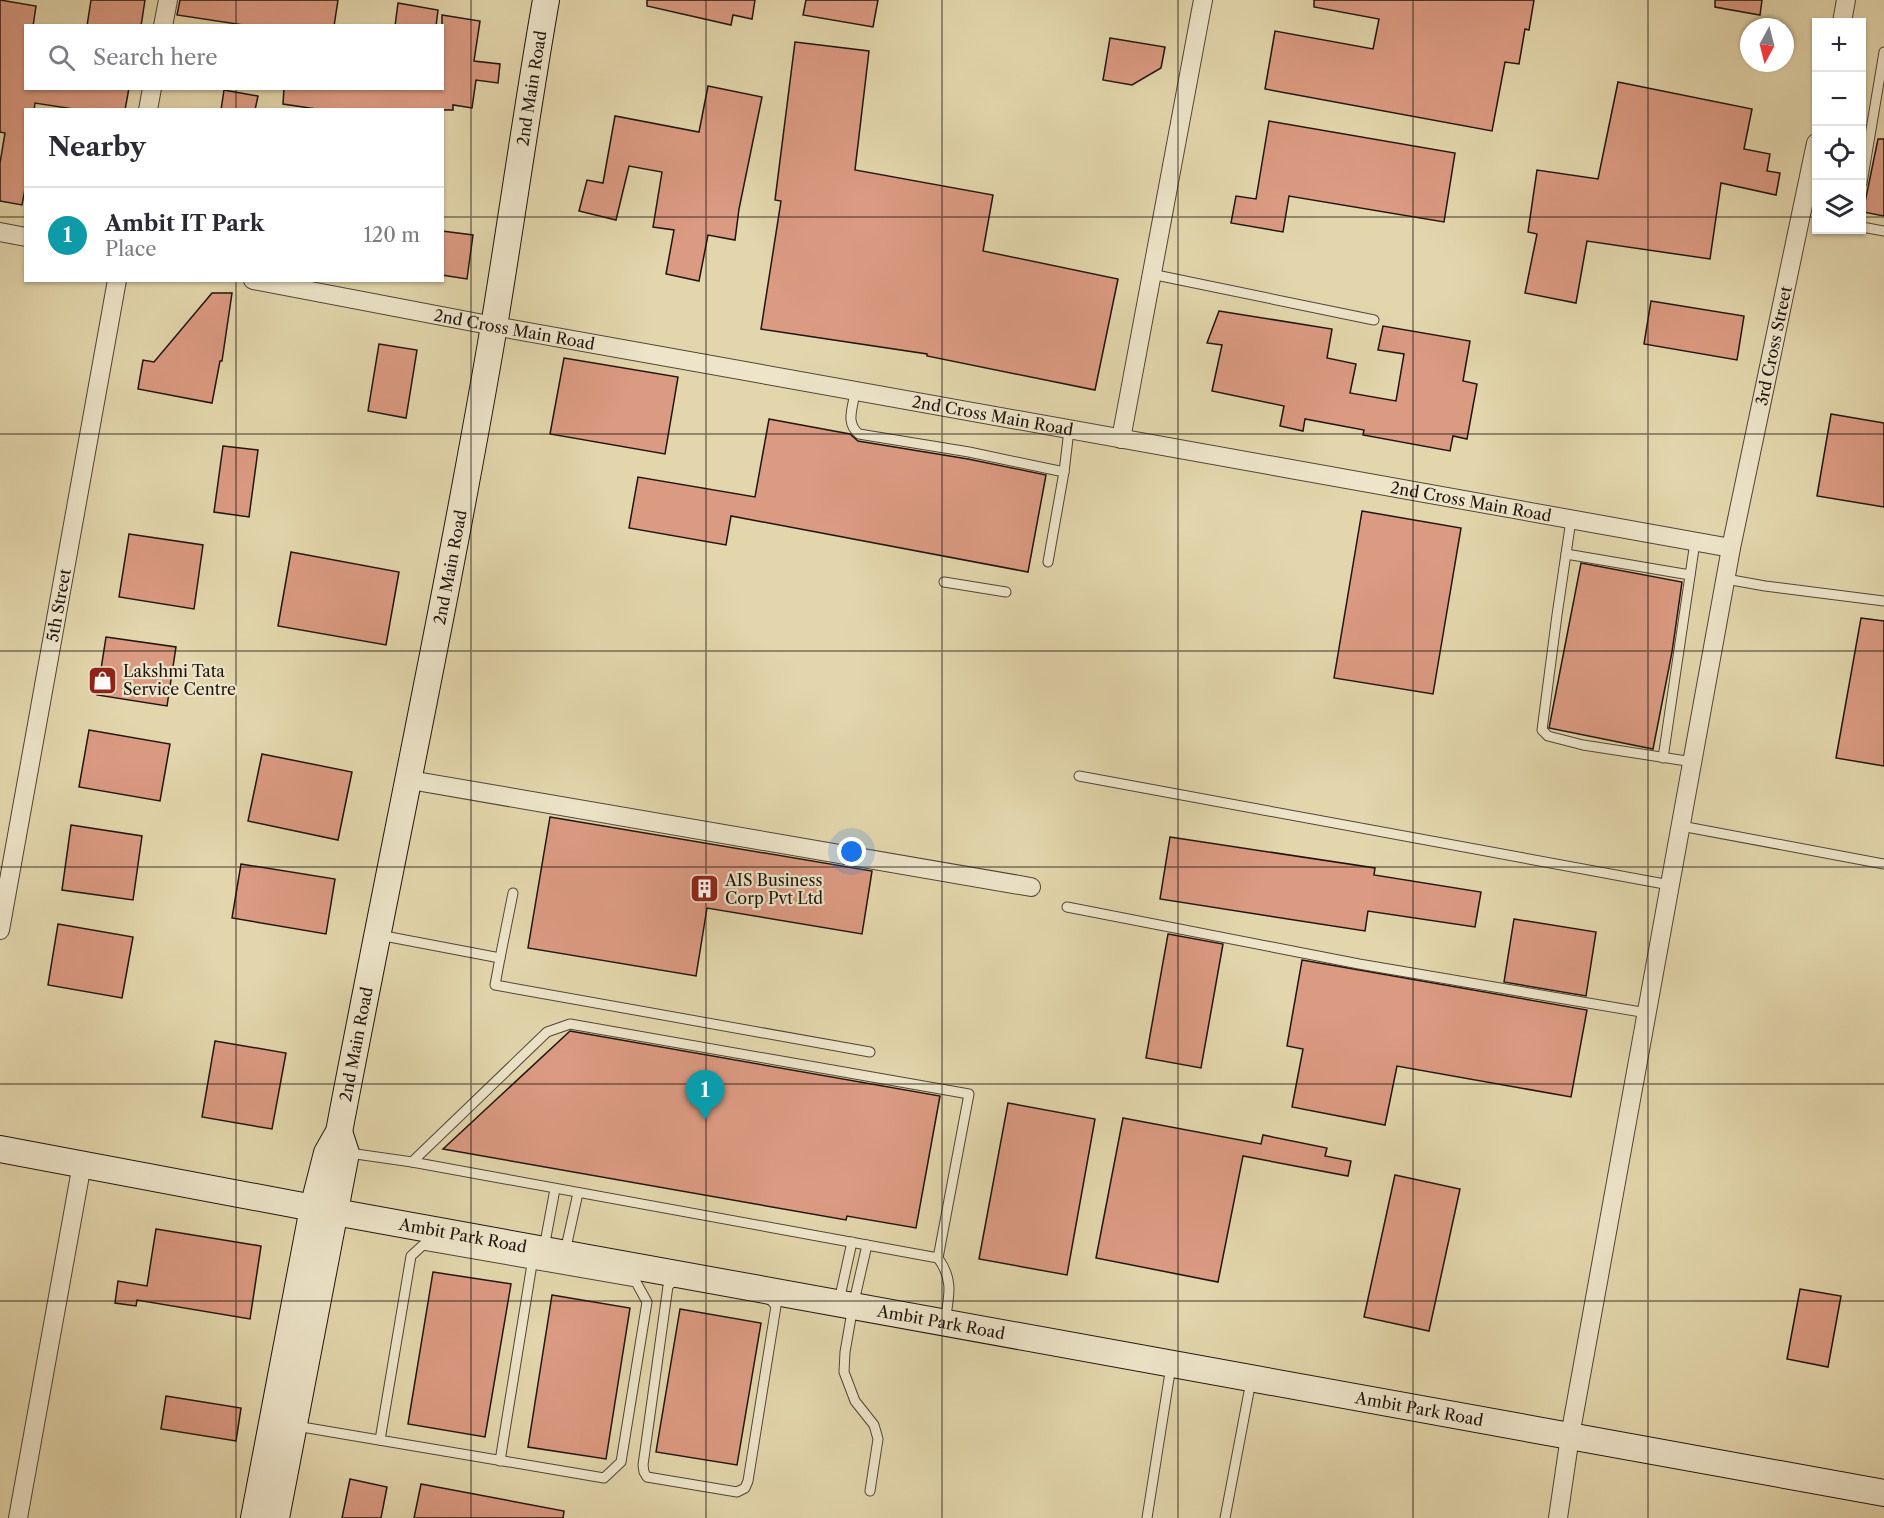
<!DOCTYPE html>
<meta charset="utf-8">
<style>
body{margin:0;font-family:"Libre Caslon Text",serif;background:#f2f2f3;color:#2b2b33}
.controls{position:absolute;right:18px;top:18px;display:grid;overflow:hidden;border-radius:0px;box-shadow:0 2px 4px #0004}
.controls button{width:54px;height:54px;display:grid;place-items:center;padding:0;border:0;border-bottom:2px solid #e1e1e2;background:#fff;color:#2b2b33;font:30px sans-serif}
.compass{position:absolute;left:1740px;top:18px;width:54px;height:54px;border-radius:50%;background:#fff;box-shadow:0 2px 4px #0004;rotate:187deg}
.you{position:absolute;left:852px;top:852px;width:21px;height:21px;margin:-15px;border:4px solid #fff;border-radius:50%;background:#1a73e8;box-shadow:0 0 0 9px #1a73e833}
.badge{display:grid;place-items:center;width:39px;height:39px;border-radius:50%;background:#d93025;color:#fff;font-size:20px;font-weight:700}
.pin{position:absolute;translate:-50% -50px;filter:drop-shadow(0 2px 3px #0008)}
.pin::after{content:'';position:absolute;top:32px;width:21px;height:18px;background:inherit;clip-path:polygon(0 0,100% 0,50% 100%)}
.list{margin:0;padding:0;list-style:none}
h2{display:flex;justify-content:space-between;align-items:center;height:78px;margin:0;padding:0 24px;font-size:26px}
h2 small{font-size:20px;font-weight:400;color:#7c7c81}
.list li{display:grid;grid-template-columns:39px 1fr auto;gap:18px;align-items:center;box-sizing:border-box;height:96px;padding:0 24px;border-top:2px solid #e1e1e2}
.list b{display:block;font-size:22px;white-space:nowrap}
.list p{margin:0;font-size:20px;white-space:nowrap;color:#7c7c81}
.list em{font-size:20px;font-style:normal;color:#7c7c81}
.icon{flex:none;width:33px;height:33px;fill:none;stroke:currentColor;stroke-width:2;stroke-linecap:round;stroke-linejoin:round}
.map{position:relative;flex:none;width:1884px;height:1518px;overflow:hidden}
.search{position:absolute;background:#fff;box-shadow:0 2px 4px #0004;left:24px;top:24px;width:420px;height:66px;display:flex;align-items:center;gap:15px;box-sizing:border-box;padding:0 21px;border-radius:0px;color:#7c7c81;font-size:22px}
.panel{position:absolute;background:#fff;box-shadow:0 2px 4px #0004;left:24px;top:108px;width:420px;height:174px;border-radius:0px}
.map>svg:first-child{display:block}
</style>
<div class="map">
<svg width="1884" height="1518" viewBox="0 0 1884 1518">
<rect width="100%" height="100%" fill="#e3d6ac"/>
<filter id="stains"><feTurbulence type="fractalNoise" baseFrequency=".00333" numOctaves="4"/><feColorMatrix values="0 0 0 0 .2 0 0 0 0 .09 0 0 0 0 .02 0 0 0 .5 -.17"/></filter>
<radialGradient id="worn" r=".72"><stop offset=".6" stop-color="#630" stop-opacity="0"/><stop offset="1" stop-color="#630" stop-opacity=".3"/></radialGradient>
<g fill="#db9a82" stroke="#1f150e" stroke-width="1.5">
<path d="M 0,0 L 36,6 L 33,26 L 26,26 L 26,88 L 129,88 L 125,110 L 80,110 L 35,103 L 34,110 L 26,110 L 26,184 L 22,205 L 0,201 L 0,163 L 5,133 L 0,132 Z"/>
<path d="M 91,0 L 145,0 L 141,26 L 87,26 Z"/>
<path d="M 180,0 L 338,0 L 334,26 L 250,26 L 177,15 Z"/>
<path d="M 647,0 L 755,0 L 752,19 L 733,15 L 731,25 L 647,6 Z"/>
<path d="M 806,0 L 878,0 L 873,27 L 803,15 Z"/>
<path d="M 1314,0 L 1534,0 L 1529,30 L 1525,29 L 1519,64 L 1505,62 L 1492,131 L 1265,89 L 1275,31 L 1373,49 L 1379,19 L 1314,7 Z"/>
<path d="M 1715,0 L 1762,0 L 1760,15 L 1715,7 Z"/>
<path d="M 398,3 L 438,10 L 436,26 L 395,26 Z"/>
<path d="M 442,15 L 480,21 L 474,61 L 500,64 L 498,83 L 476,80 L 472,108 L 453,105 L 453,110 L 323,110 L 283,104 L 284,88 L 442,88 Z"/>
<path d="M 1110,38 L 1165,47 L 1161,68 L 1132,85 L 1103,80 Z"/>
<path d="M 795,42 L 869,51 L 855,170 L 993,195 L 983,251 L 1118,279 L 1095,390 L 927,356 L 927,354 L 761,329 L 781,201 L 775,200 Z"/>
<path d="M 1618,82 L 1752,109 L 1744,149 L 1770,154 L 1767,171 L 1780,173 L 1776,195 L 1721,183 L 1710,259 L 1587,241 L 1576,303 L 1525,293 L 1537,234 L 1528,232 L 1537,170 L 1598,179 Z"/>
<path d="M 708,86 L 762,97 L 739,209 L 735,240 L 708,235 L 699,281 L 666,274 L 674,230 L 653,227 L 662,172 L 629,166 L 616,220 L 579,211 L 587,180 L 603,183 L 615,116 L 699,132 Z"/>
<path d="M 224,90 L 258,96 L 255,110 L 221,110 Z"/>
<path d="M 1269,121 L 1455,153 L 1444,222 L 1289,196 L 1283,232 L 1231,223 L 1236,196 L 1256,199 Z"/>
<path d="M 1878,139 L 1884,139 L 1884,216 L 1863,212 Z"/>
<path d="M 442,231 L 473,235 L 467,279 L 442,275 Z"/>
<path d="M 212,293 L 232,293 L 222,361 L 220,361 L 212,403 L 138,389 L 143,360 L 154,362 Z"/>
<path d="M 1651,301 L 1744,316 L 1737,360 L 1644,344 Z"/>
<path d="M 1219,311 L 1332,329 L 1327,358 L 1356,364 L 1350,393 L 1396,401 L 1404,354 L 1378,350 L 1383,326 L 1470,341 L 1463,381 L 1477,384 L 1467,439 L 1453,436 L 1450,451 L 1363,435 L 1364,430 L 1305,419 L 1303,431 L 1280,426 L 1284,406 L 1212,391 L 1222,345 L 1207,343 Z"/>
<path d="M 379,344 L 417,350 L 406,418 L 368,411 Z"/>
<path d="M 564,358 L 678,377 L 665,454 L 550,434 Z"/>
<path d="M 1831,414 L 1884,423 L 1884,507 L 1817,496 Z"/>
<path d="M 769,419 L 850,434 L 858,441 L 968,459 L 1046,475 L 1028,572 L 731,516 L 726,545 L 629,528 L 638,477 L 755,497 Z"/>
<path d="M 223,446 L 258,450 L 249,517 L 214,512 Z"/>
<path d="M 1362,511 L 1461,528 L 1433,694 L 1334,678 Z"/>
<path d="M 129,534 L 203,545 L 194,609 L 119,597 Z"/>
<path d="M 291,552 L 399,572 L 386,645 L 278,626 Z"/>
<path d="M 1581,563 L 1682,582 L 1672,652 L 1653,749 L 1549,728 Z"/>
<path d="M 1861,618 L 1884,621 L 1884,766 L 1836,758 Z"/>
<path d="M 106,637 L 176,647 L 167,706 L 97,695 Z"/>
<path d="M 89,730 L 170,744 L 160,801 L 79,787 Z"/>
<path d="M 262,754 L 352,772 L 338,840 L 248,821 Z"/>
<path d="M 550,817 L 872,871 L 862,934 L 707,908 L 696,976 L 528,948 Z"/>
<path d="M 71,825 L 142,836 L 133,900 L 62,890 Z"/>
<path d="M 1170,837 L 1375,868 L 1374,875 L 1481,892 L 1475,927 L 1368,911 L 1365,931 L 1160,899 Z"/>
<path d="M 241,864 L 335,879 L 326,934 L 232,918 Z"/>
<path d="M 1514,919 L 1596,932 L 1586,996 L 1504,982 Z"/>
<path d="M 58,924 L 133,937 L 122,998 L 48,985 Z"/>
<path d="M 1168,934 L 1223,944 L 1201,1068 L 1146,1058 Z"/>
<path d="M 1302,960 L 1587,1010 L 1571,1097 L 1397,1066 L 1385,1125 L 1292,1107 L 1303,1049 L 1287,1046 Z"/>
<path d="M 570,1031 L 940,1096 L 916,1228 L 847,1216 L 846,1220 L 443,1149 Z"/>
<path d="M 215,1041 L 286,1053 L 272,1129 L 202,1117 Z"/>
<path d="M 1008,1103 L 1095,1119 L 1067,1275 L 979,1259 Z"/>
<path d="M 1123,1118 L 1261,1144 L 1263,1135 L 1327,1148 L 1325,1156 L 1351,1161 L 1348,1176 L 1243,1156 L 1218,1282 L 1096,1258 Z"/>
<path d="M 1395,1175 L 1460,1189 L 1429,1331 L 1364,1317 Z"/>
<path d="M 156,1229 L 261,1246 L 250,1319 L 137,1300 L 136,1306 L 115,1303 L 118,1281 L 147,1286 Z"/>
<path d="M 433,1272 L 511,1284 L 485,1437 L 408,1424 Z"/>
<path d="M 1800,1289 L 1841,1296 L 1828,1367 L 1787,1359 Z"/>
<path d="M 552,1295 L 630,1308 L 606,1459 L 528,1447 Z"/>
<path d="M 680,1309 L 761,1323 L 737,1465 L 656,1452 Z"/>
<path d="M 166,1396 L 241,1408 L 236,1441 L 161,1429 Z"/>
<path d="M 350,1479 L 387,1487 L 381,1518 L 342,1518 Z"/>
<path d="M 421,1484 L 564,1511 L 563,1518 L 414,1518 Z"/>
</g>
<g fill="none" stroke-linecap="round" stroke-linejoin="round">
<defs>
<g id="lane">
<path d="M 1862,183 L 1884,52"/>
<path d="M 1862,227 L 1884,231"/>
<path d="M 1151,274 L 1374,320"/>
<path d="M 855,392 C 853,408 845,423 859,434 L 969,452 L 1064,472 L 1048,562"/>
<path d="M 1064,472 L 1069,430"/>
<path d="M 1571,520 L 1557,615 L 1542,730 L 1548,736 L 1583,745 L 1693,762"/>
<path d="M 1566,554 L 1690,575"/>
<path d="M 1726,579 L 1765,586 L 1884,601"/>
<path d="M 944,582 L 1006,592"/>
<path d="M 1663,758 L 1695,542"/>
<path d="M 1079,776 L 1670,885"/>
<path d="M 1681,826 L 1884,864"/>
<path d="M 1067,907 L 1359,964 L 1647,1013"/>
<path d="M 379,935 L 500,958 L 495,985 L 870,1052"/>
<path d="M 500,958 L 513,893"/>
<path d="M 570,1024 L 969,1094 L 938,1258 L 412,1162 L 547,1032 Z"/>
<path d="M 349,1153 L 412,1162"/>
<path d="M 867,1245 L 853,1306 L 845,1352 L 844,1372 L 855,1401 L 874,1425 L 878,1439 L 870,1491"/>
<path d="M 544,1248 L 555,1189"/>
<path d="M 565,1252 L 578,1193"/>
<path d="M 938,1258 C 954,1280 949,1296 945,1321"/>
<path d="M 678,1281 L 674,1281 L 668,1286 L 643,1465 L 644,1472 L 647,1477 L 737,1492 L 745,1488 L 748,1481 L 776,1306 L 768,1297"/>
<path d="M 839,1301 L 852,1242"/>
<path d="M 296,1426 L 604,1478 L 621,1462 L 647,1302 L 636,1282 L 532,1264 L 534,1251"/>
<path d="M 380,1440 L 411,1256 L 423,1245 L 532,1264 L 500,1461"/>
<path d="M 1147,1518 L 1171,1366"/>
<path d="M 1225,1518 L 1251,1381"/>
</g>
<g id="street">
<path d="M 1842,22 L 1846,0"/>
<path d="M 163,26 L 168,0"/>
<path d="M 148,110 L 152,88"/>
<path d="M 0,232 L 26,237"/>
<path id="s1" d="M 253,280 L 494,326 L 1731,548"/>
<path d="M 1121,439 L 1203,0"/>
<path d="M 410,780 L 1031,887"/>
<path id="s2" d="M 0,930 L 117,280"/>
<path d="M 18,1518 L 82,1164"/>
<path id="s3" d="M 1558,1518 L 1570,1436 L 1731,548 L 1816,143"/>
</g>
<g id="secondary">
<path id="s4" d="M 0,1149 L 324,1210 L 1884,1493"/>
<path id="s5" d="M 254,1518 L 313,1208 L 327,1153 L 339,1132 C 390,863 448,595 494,326 C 512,217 527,108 546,0"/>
<path d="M 276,1518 L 346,1153 L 339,1132"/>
</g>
</defs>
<use href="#lane" stroke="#504536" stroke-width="11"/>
<use href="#street" stroke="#504536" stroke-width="20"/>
<use href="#secondary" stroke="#1f150e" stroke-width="28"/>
<use href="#lane" stroke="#ede4c9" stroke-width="9"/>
<use href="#street" stroke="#ede4c9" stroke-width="18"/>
<use href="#secondary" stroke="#ede4c9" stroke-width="26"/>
</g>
<path fill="none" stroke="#1f150e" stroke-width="1.5" stroke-opacity="0.55" d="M 236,0 L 236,26M 471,0 L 471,1518M 706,0 L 706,1518M 942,0 L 942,1518M 1178,0 L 1178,1518M 1413,0 L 1413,1518M 1648,0 L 1648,1518M 236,88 L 236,110M 0,217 L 26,217M 442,217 L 1816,217M 1862,217 L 1884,217M 236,280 L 236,1518M 0,434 L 1884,434M 0,651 L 1884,651M 0,867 L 1884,867M 0,1084 L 1884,1084M 0,1301 L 1884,1301"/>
<defs>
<symbol id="shop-square" viewBox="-11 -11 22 22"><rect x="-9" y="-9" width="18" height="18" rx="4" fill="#8f2418" stroke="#ede4c9"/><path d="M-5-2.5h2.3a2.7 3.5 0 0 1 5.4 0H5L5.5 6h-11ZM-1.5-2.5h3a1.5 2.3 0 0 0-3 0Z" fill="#fff"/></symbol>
<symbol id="building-square" viewBox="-11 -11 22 22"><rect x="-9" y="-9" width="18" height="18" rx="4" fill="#8f2418" stroke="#ede4c9"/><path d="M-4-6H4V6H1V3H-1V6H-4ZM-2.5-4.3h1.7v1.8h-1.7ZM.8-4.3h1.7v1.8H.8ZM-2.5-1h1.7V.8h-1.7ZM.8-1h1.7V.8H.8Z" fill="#fff"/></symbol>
</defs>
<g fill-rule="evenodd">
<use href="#shop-square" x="86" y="664" width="33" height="33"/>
<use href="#building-square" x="688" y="872" width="33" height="33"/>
</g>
<g text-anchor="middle" stroke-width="4.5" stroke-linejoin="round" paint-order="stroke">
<g font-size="16" fill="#1f150e" stroke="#ede4c9">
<text dy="6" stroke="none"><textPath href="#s5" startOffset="1458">2nd Main Road</textPath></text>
<text dy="6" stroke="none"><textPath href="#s1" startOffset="266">2nd Cross Main Road</textPath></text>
<text dy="6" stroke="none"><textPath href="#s3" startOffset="1192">3rd Cross Street</textPath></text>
<text dy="6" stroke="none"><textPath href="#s1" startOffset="752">2nd Cross Main Road</textPath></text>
<text dy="6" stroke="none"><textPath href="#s1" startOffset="1238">2nd Cross Main Road</textPath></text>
<text dy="6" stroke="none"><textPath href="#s5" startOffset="972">2nd Main Road</textPath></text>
<text dy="6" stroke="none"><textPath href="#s2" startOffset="330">5th Street</textPath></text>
<text dy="6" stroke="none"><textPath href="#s5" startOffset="486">2nd Main Road</textPath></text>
<text dy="6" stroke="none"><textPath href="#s4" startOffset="471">Ambit Park Road</textPath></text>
<text dy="6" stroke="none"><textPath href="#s4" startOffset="957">Ambit Park Road</textPath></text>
<text dy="6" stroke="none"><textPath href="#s4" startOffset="1443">Ambit Park Road</textPath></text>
</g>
<g font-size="16" fill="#1f150e" stroke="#ede4c9" text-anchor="start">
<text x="123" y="677">Lakshmi Tata<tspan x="123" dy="18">Service Centre</tspan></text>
<text x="725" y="886">AIS Business<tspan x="725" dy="18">Corp Pvt Ltd</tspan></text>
</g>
</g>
<rect width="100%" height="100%" filter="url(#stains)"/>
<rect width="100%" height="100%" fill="url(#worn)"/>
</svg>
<div class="controls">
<button>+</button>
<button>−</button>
<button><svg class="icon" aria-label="locate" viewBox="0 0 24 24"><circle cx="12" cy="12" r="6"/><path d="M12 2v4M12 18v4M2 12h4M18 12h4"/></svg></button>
<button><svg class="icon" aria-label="layers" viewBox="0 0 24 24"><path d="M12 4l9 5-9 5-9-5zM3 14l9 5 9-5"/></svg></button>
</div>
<svg class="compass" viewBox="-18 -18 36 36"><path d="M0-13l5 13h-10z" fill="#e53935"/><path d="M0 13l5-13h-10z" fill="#7c7c81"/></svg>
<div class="you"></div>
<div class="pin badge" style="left:705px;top:1120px;background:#0f9aa8">1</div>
<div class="search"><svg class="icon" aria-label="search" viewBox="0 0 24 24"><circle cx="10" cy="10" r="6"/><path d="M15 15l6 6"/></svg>Search here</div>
<section class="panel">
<h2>Nearby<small></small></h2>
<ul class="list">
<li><span class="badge" style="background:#0f9aa8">1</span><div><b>Ambit IT Park</b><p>Place</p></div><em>120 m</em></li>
</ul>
</section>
</div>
